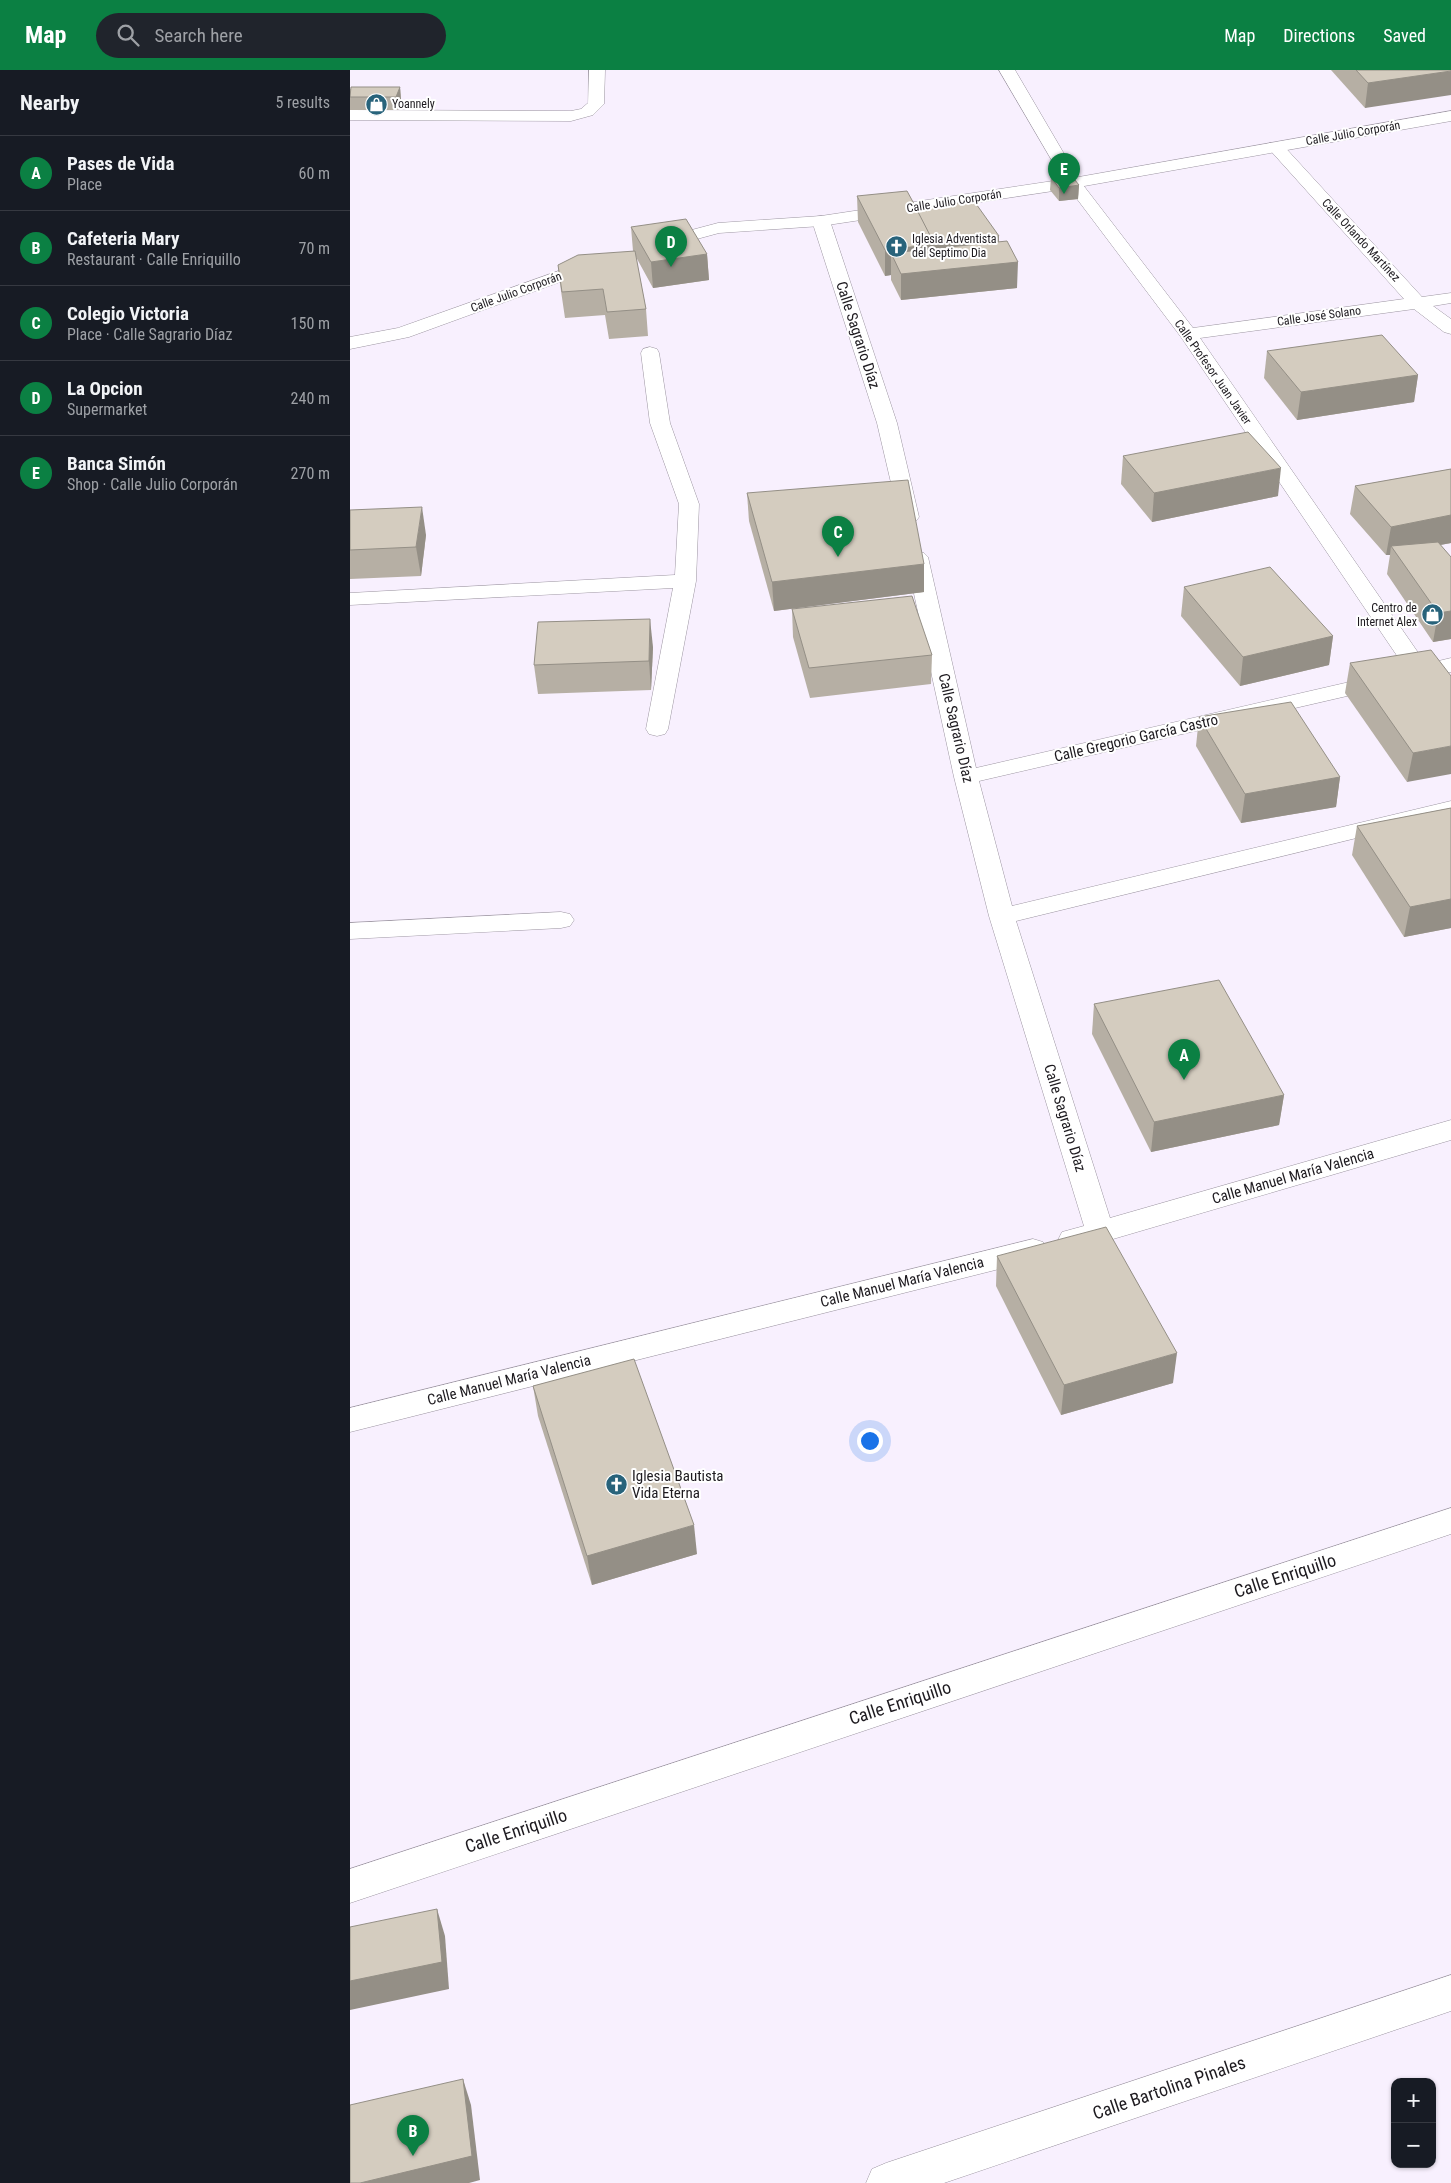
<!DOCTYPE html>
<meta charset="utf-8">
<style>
body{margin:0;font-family:"Roboto Condensed",sans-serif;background:#20242c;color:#f1f3f6}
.controls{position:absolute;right:15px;bottom:15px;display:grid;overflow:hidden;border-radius:10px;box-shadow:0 1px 4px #0004}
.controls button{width:45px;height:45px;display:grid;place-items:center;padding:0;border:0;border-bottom:1px solid #363941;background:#171b24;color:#f1f3f6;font:25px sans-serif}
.you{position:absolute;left:519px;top:1370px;width:18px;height:18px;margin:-12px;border:4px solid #fff;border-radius:50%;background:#1a73e8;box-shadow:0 0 0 8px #1a73e833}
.badge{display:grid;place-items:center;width:32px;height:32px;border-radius:50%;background:#0b8043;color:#fff;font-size:16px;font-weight:700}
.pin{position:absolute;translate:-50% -41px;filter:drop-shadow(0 1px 2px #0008)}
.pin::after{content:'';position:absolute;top:26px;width:18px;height:15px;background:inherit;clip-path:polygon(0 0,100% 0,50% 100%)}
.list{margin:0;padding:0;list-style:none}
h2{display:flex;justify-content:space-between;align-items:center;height:65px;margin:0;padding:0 20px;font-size:21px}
h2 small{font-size:16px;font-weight:400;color:#9ea1a6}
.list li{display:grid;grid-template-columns:32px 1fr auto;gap:15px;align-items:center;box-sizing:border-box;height:75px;padding:0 20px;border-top:1px solid #363941}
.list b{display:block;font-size:19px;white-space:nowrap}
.list p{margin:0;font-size:16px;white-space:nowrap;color:#9ea1a6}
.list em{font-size:16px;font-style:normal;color:#9ea1a6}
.icon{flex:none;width:28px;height:28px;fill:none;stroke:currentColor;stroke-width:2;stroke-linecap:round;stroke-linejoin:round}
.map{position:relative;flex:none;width:1101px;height:2113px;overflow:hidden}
header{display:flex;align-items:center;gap:30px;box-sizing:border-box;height:70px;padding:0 25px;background:#0b8043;color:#fff}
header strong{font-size:24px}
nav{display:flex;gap:28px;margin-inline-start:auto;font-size:18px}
.search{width:350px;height:45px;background:#20242c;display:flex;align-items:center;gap:12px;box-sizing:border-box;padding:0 18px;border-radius:28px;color:#9ea1a6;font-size:19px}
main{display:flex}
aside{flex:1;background:#171b24}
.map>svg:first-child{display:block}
</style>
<header>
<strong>Map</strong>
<div class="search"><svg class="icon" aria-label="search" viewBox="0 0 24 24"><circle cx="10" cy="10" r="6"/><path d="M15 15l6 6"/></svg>Search here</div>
<nav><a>Map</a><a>Directions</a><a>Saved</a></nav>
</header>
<main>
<aside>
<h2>Nearby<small>5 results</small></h2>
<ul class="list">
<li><span class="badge">A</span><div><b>Pases de Vida</b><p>Place</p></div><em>60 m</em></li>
<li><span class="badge">B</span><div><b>Cafeteria Mary</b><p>Restaurant · Calle Enriquillo</p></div><em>70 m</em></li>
<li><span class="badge">C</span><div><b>Colegio Victoria</b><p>Place · Calle Sagrario Díaz</p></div><em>150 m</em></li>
<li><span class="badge">D</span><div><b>La Opcion</b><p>Supermarket</p></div><em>240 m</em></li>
<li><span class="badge">E</span><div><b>Banca Simón</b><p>Shop · Calle Julio Corporán</p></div><em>270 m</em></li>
</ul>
</aside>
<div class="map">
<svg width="1101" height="2113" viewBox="0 0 1101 2113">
<rect width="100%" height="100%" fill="#f8f0fe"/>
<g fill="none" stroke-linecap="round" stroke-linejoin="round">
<defs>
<g id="service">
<path d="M 300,277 L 307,279 L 309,283 L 320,353 L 349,434 L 346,511 L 318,659 L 315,664 L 307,666 L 299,664 L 296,659 L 323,518 L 0,535 L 0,523 L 325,505 L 329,434 L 300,353 L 291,283 L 293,279 Z"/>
<path d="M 211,842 L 220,844 L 224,850 L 220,856 L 211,858 L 0,869 L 0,853 Z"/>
</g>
<g id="minor">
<path d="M 239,0 L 255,0 L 254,34 L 243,45 L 221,51 L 0,50 L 0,40 L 221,41 L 231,39 L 238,33 Z"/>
<path d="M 649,0 L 665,0 L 730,111 L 843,258 L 1054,229 L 919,79 L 917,76 L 919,73 L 931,73 L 1072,227 L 1101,223 L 1101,233 L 1083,236 L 1101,249 L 1101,264 L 1094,262 L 1064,239 L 850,268 L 1076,594 L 1101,588 L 1101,602 L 629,711 L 662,836 L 1101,731 L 1101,745 L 666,851 L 760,1148 L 1101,1050 L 1101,1070 L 722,1181 L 712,1178 L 708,1170 L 712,1162 L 734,1156 L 639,846 L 604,707 L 556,487 L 560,483 L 567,481 L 574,483 L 578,487 L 626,698 L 1056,599 L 831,267 L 715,113 Z"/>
<path d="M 471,146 L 477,147 L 480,151 L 547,353 L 569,447 L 566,451 L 559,453 L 552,451 L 549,447 L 527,353 L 462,151 L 465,147 Z"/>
<path d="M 683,1169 L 693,1172 L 697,1180 L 693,1188 L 0,1362 L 0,1338 Z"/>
<path d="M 1101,1438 L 1101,1464 L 0,1833 L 0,1799 Z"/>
<path d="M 1101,1905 L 1101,1941 L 594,2113 L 516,2113 L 522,2099 L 536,2093 Z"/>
</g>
<g id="tertiary">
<path d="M 1101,41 L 1101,51 L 723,118 L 471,156 L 369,163 L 310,179 L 304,178 L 301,174 L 304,170 L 368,153 L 471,146 L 723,108 Z"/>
<path d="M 245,188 L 251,189 L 254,193 L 251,197 L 59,267 L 0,279 L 0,267 L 48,258 Z"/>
</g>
</defs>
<use href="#service" stroke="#9c95a1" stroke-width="1"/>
<use href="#minor" stroke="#9c95a1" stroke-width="1"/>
<use href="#tertiary" stroke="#9c95a1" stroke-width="1"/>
<use href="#service" fill="#fff" fill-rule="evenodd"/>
<use href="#minor" fill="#fff" fill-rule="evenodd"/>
<use href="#tertiary" fill="#fff" fill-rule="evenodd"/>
</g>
<g fill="#b6afa4">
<path d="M 981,0 L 1101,0 L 1015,38 Z"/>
<path d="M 50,17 L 51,30 L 48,40 L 0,40 L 0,19 Z"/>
<path d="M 701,107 L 729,115 L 728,129 L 709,131 L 700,120 Z"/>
<path d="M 507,126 L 649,172 L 667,218 L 551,230 L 541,210 L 541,205 L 535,206 L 508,152 Z"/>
<path d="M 281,157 L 357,184 L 359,210 L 303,218 L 286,187 L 296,239 L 298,266 L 259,269 L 255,245 L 215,248 L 211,221 L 208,195 L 283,181 Z"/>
<path d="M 917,281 L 1068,305 L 1064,332 L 947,350 L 914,308 Z"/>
<path d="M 773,386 L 928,426 L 802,452 L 771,414 Z"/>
<path d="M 1101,399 L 1101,473 L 1090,475 L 1101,487 L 1101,569 L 1083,572 L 1037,504 L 1040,485 L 1036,485 L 1000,444 L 1005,416 Z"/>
<path d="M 397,423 L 574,494 L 574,522 L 424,541 L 399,451 Z"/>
<path d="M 0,440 L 76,465 L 71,506 L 0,509 Z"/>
<path d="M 834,517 L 983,566 L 979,595 L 890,616 L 831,546 Z"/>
<path d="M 442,539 L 582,585 L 581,614 L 460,628 L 443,567 Z"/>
<path d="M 303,577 L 301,620 L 188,624 L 184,595 Z"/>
<path d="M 1000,593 L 1101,606 L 1057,712 L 995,623 Z"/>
<path d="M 849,647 L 990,707 L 986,737 L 891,753 L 846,676 Z"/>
<path d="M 1101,738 L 1101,858 L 1054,867 L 1002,785 L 1007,756 Z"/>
<path d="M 744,934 L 934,1025 L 929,1055 L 801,1082 L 742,964 Z"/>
<path d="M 647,1186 L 823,1313 L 711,1345 L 646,1216 Z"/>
<path d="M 183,1316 L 347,1484 L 242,1515 L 188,1346 Z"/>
</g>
<g fill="#948f86">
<path d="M 1101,1 L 1101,25 L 1015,38 L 1018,13 Z"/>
<path d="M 50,17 L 51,30 L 48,40 L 46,27 Z"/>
<path d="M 729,115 L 728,129 L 709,131 L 709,118 Z"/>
<path d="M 649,166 L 649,180 L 668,192 L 667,218 L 551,230 L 551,204 L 541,183 L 541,205 L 535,206 L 535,180 Z"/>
<path d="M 357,184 L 359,210 L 303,218 L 301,192 Z"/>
<path d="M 1068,305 L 1064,332 L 947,350 L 951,322 Z"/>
<path d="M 931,398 L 928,426 L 802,452 L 804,423 Z"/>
<path d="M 72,437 L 76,465 L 71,506 L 66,477 Z"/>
<path d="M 1101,445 L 1101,473 L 1046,483 L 1041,476 L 1040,485 L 1036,485 L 1041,457 Z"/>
<path d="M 574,494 L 574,522 L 424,541 L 422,512 Z"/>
<path d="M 1101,541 L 1101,569 L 1083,572 L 1088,543 Z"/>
<path d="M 300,549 L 303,577 L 301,620 L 299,591 Z"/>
<path d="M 983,566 L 979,595 L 890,616 L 893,587 Z"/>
<path d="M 1101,676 L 1101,704 L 1057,712 L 1063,683 Z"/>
<path d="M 990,707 L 986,737 L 891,753 L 895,724 Z"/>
<path d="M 1101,829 L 1101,858 L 1054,867 L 1060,837 Z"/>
<path d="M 934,1025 L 929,1055 L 801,1082 L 804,1052 Z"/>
<path d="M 827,1283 L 823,1313 L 711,1345 L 714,1315 Z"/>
<path d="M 344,1455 L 347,1484 L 242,1515 L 237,1486 Z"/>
<path d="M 87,1839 L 95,1866 L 99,1919 L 0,1940 L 0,1911 Z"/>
<path d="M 113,2009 L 121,2035 L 130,2110 L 119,2113 L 10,2113 Z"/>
</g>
<g fill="#d4ccbf" stroke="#948f86">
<path d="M 1006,0 L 1101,0 L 1101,1 L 1018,13 Z"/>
<path d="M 1,17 L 50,17 L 46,27 L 0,27 Z"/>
<path d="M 720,104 L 729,115 L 709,118 L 701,107 Z"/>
<path d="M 557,121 L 586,174 L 535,180 L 507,126 Z"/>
<path d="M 624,131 L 649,166 L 585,175 L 566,138 Z"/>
<path d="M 336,149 L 357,184 L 301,192 L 281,157 Z"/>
<path d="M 657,171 L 668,192 L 551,204 L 541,183 Z"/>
<path d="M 285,181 L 296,239 L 257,242 L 253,219 L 212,222 L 208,195 L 228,185 Z"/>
<path d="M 1032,265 L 1068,305 L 951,322 L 917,281 Z"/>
<path d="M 898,362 L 931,398 L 804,423 L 773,386 Z"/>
<path d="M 1101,399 L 1101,445 L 1041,457 L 1005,416 Z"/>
<path d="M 558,410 L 574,494 L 422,512 L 397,423 Z"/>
<path d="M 72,437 L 66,477 L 0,480 L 0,440 Z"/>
<path d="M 1088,472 L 1101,487 L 1101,541 L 1088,543 L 1041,476 Z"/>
<path d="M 920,497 L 983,566 L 893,587 L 834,517 Z"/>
<path d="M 562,526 L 582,585 L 459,598 L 442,539 Z"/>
<path d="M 300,549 L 299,591 L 184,595 L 188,552 Z"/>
<path d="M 1081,580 L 1101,606 L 1101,676 L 1063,683 L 1000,593 Z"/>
<path d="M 941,632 L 990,707 L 895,724 L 849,647 Z"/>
<path d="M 1101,738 L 1101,829 L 1060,837 L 1007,756 Z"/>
<path d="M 869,910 L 934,1025 L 804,1052 L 744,934 Z"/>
<path d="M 756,1157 L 827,1283 L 714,1315 L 647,1186 Z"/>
<path d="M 284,1289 L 344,1455 L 237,1486 L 183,1316 Z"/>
<path d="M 87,1839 L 92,1892 L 0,1911 L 0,1857 Z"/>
<path d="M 113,2009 L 122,2086 L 10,2113 L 0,2113 L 0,2035 Z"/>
</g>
<defs>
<symbol id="shop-disc" viewBox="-11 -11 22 22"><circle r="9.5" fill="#28637b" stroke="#fff"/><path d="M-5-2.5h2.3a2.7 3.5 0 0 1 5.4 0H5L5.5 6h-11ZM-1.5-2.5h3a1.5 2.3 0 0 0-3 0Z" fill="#fff"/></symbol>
<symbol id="church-disc" viewBox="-11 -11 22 22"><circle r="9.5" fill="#28637b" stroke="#fff"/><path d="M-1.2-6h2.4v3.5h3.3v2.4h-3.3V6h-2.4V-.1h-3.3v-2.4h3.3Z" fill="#fff"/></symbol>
</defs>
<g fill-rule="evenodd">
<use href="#shop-disc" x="14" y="22" width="25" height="25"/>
<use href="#church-disc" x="534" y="164" width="25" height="25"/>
<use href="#shop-disc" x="1070" y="532" width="25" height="25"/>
<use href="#church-disc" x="254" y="1402" width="25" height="25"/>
</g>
<g text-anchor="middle" stroke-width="4" stroke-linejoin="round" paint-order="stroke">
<g font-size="12" fill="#1d1a1f" stroke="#fff" text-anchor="start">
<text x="42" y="38">Yoannely</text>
<text x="562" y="173">Iglesia Adventista<tspan x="562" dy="14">del Septimo Dia</tspan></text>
<text x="1067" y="542" text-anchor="end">Centro de<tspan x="1067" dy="14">Internet Alex</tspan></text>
</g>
<g font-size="12" fill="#1d1a1f" stroke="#fff">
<text transform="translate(1003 63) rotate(-10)" y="4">Calle Julio Corporán</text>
<text transform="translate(604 131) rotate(-9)" y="4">Calle Julio Corporán</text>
<text transform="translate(1011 170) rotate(47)" y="4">Calle Orlando Martínez</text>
<text transform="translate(166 222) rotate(-20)" y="4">Calle Julio Corporán</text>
<text transform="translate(969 246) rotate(-8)" y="4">Calle José Solano</text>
<text transform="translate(863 302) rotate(55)" y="4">Calle Profesor Juan Javier</text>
</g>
<g font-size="15" fill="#1d1a1f" stroke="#fff">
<text transform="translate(508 265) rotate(72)" y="5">Calle Sagrario Díaz</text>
<text transform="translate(606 658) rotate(77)" y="5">Calle Sagrario Díaz</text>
<text transform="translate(786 668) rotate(-13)" y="5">Calle Gregorio García Castro</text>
<text transform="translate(715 1048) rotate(73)" y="5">Calle Sagrario Díaz</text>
<text transform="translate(943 1106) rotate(-16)" y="5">Calle Manuel María Valencia</text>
<text transform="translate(552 1212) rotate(-14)" y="5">Calle Manuel María Valencia</text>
<text transform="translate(159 1310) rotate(-14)" y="5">Calle Manuel María Valencia</text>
</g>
<g font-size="15" fill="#1d1a1f" stroke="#fff" text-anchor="start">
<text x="282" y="1411">Iglesia Bautista<tspan x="282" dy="17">Vida Eterna</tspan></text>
</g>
<g font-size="18" fill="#1d1a1f" stroke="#fff">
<text transform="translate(935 1506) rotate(-18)" y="6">Calle Enriquillo</text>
<text transform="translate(550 1633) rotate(-18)" y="6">Calle Enriquillo</text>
<text transform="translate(166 1761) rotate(-18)" y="6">Calle Enriquillo</text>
<text transform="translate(819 2018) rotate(-19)" y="6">Calle Bartolina Pinales</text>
</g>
</g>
</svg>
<div class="controls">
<button>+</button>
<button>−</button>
</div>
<div class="you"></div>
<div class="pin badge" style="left:834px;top:1010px">A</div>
<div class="pin badge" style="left:63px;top:2086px">B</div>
<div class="pin badge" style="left:488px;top:487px">C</div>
<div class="pin badge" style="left:321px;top:197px">D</div>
<div class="pin badge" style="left:714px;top:124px">E</div>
</div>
</main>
